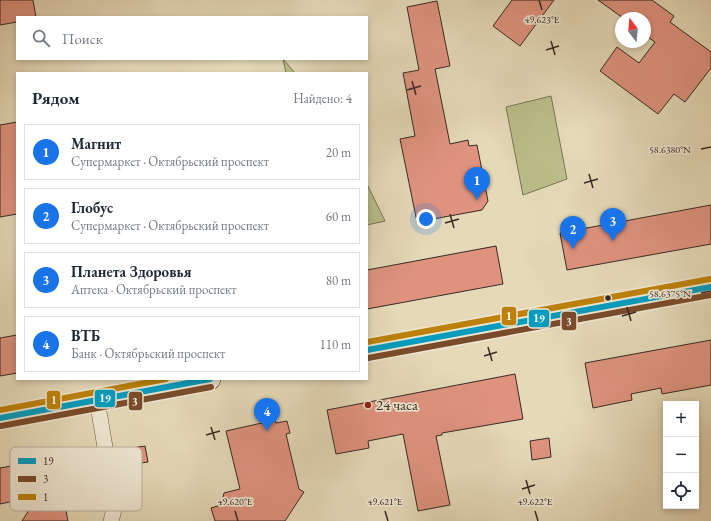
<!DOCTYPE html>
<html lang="ru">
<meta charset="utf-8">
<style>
body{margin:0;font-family:"EB Garamond",serif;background:#f6f6f7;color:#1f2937}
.controls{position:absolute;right:12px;bottom:12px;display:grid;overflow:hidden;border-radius:0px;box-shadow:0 2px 6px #0003}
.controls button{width:36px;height:36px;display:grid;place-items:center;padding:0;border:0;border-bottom:1px solid #e0e1e3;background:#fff;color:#1f2937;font:20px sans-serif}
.compass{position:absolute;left:615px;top:12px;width:36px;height:36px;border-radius:50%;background:#fff;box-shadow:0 2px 6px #0003;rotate:344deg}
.you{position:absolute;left:426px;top:219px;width:14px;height:14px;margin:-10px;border:3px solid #fff;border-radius:50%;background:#1a73e8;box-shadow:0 0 0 6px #1a73e833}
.badge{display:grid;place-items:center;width:26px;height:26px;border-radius:50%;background:#1a73e8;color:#fff;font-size:13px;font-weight:700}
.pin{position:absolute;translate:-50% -33px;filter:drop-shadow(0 1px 2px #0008)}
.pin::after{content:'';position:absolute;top:21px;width:14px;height:12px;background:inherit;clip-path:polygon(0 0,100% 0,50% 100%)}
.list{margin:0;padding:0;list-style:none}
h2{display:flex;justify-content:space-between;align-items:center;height:52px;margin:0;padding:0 16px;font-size:17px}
h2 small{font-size:13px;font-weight:400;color:#747a83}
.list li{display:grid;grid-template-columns:26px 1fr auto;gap:12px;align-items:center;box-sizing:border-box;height:56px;margin:0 8px 8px;padding:0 8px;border:1px solid #e0e1e3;border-radius:0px}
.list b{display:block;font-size:15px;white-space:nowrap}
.list p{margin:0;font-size:13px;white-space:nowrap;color:#747a83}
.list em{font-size:13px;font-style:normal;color:#747a83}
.icon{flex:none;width:22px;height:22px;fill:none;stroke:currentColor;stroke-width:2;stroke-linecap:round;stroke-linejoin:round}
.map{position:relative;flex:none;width:711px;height:521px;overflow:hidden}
.search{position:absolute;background:#fff;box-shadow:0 2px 6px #0003;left:16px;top:16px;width:352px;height:44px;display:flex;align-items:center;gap:10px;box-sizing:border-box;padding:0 14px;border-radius:0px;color:#747a83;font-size:15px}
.panel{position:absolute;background:#fff;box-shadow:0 2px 6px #0003;left:16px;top:72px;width:352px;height:308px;border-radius:0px}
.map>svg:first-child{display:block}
</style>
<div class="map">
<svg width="711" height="521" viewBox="0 0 711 521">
<rect width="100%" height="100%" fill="#e5d9b8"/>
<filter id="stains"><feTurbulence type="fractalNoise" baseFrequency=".005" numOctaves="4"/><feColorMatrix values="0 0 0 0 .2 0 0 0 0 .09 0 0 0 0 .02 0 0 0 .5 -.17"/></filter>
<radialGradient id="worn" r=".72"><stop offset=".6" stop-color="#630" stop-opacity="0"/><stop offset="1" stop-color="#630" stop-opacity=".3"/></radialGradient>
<g fill="#bbbe8a" stroke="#797456">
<path d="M 283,59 L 295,73 L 286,73 Z"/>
<path d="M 551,96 L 567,179 L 523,195 L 506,107 Z"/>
<path d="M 367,184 L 385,221 L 367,225 Z"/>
</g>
<g fill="#df937f" stroke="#372a23">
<path d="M 0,0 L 33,0 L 36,17 L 17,17 L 17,22 L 0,25 Z"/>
<path d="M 512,0 L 554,0 L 520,46 L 493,26 Z"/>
<path d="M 598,0 L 652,0 L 674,16 L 670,22 L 711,52 L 711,68 L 685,102 L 674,94 L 658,114 L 600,71 L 617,47 L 639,63 L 655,42 L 645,35 L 645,18 L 623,18 Z"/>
<path d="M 437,1 L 450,66 L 435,69 L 450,144 L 468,140 L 469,146 L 477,145 L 488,201 L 482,210 L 417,222 L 400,139 L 415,136 L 403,73 L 419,70 L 407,7 Z"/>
<path d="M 17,122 L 17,214 L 0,217 L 0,125 Z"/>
<path d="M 711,205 L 711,244 L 567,270 L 560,233 Z"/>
<path d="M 496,246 L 503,284 L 367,309 L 367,270 Z"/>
<path d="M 17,335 L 17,373 L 0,376 L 0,338 Z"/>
<path d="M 711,340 L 711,385 L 662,394 L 661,388 L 631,394 L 632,400 L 593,408 L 585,363 Z"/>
<path d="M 515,374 L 523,419 L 442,433 L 442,435 L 436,436 L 450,505 L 418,511 L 403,434 L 368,441 L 369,448 L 336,454 L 327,410 Z"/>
<path d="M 275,420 L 276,423 L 287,421 L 290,433 L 286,434 L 299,489 L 304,492 L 285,521 L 215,521 L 211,508 L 221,505 L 224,493 L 240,489 L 226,431 Z"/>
<path d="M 549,438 L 551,457 L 532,460 L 530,441 Z"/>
<path d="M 145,446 L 148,462 L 134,464 L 132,448 Z"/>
<path d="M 56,458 L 68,521 L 22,521 L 38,496 L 0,504 L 0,468 Z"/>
</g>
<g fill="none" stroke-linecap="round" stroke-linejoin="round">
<defs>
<path id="minor" d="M 97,400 L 115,506 L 111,521"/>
<g id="secondary">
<path d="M 367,350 L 711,287"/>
<path d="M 0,418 L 210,379"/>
</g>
</defs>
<use href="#minor" stroke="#625648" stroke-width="16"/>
<use href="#secondary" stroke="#372a23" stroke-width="22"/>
<use href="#minor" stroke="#eee6d1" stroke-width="15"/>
<use href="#secondary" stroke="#eee6d1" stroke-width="21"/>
<defs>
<g id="bus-1">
<path d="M 367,350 L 711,287"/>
<path d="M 0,418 L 210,379"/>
</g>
<g id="bus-2">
<path d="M 368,358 L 711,295"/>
<path d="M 1,426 L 211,387"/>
</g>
<g id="bus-3">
<path d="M 367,342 L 710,279"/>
<path d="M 0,410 L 166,379"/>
</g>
</defs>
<use href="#bus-1" stroke="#eee6d1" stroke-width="9"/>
<use href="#bus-2" stroke="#eee6d1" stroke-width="9"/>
<use href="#bus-3" stroke="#eee6d1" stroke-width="9"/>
<use href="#bus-1" stroke="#069cbd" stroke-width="6"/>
<use href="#bus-2" stroke="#7a4b2a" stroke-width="6"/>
<use href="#bus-3" stroke="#bd810a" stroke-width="6"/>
</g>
<path fill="none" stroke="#372a23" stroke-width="1.5" d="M 539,0 L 542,10M 551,41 L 555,55M 546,50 L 559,46M 412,81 L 416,95M 407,90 L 421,86M 701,149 L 711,147M 589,174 L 593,188M 584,183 L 598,179M 450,214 L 454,228M 445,223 L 459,219M 701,293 L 711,291M 627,307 L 631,321M 622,316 L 636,312M 488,347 L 492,361M 484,356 L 497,352M 211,427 L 215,440M 206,435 L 220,431M 526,480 L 530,494M 522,489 L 535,485M 235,511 L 238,521M 385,511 L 388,521M 535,511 L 538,521"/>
<circle fill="#372a23" stroke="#eee6d1" stroke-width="1.5" cx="608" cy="298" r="3.5"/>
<circle fill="#8f2418" stroke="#eee6d1" stroke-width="1.5" cx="368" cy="405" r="4"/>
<g text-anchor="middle" stroke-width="3.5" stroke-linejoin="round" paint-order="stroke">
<g font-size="15" fill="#372a23" stroke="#eee6d1" text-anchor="start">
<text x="376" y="410">24 часа</text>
</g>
</g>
<rect x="10" y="447" width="132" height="64" rx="6" fill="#eee6d1" stroke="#b7ae9d" stroke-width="1"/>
<rect x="18" y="458" width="18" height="6" fill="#069cbd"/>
<rect x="18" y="476" width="18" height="6" fill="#7a4b2a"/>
<rect x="18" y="494" width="18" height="6" fill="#bd810a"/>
<g font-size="11" fill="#372a23">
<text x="43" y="465">19</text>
<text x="43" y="483">3</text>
<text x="43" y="501">1</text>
</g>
<g font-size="10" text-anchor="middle" fill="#372a23" stroke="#eee6d1" stroke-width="3.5" stroke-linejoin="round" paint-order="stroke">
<text x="542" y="23">49.623°E</text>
<text x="670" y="153">58.6380°N</text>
<text x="670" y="297">58.6375°N</text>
<text x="235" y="505">49.620°E</text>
<text x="385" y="505">49.621°E</text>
<text x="535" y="505">49.622°E</text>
</g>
<g stroke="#eee6d1" stroke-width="1.5">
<rect x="501" y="306" width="16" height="20" rx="4" fill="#bd810a"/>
<rect x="528" y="309" width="22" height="19" rx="4" fill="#069cbd"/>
<rect x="561" y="311" width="16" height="20" rx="4" fill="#7a4b2a"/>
<rect x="94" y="389" width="22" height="19" rx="4" fill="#069cbd"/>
<rect x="46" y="390" width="15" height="20" rx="4" fill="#bd810a"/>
<rect x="128" y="391" width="15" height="20" rx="4" fill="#7a4b2a"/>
</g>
<g font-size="11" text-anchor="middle" font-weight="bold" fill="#fff">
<text x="509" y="320">1</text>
<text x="539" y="322">19</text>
<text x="569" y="325">3</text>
<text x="105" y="402">19</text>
<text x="54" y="404">1</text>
<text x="135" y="405">3</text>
</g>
<rect width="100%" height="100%" filter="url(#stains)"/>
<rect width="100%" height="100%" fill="url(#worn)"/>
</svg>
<div class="controls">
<button>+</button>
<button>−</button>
<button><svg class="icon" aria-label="locate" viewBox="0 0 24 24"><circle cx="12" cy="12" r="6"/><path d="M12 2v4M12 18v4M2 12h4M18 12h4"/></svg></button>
</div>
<svg class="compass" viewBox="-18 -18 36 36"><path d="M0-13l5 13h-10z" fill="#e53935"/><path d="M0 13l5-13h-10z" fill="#747a83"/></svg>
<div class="you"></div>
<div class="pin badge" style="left:477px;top:200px">1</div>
<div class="pin badge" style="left:573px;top:249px">2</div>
<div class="pin badge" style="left:613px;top:241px">3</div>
<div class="pin badge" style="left:267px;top:431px">4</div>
<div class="search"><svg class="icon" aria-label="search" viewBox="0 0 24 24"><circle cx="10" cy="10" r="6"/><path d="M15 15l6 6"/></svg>Поиск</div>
<section class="panel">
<h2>Рядом<small>Найдено: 4</small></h2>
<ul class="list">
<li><span class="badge">1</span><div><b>Магнит</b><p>Супермаркет · Октябрьский проспект</p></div><em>20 m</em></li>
<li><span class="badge">2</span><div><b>Глобус</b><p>Супермаркет · Октябрьский проспект</p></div><em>60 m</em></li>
<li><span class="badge">3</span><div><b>Планета Здоровья</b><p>Аптека · Октябрьский проспект</p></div><em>80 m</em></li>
<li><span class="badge">4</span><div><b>ВТБ</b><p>Банк · Октябрьский проспект</p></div><em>110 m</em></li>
</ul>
</section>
</div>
